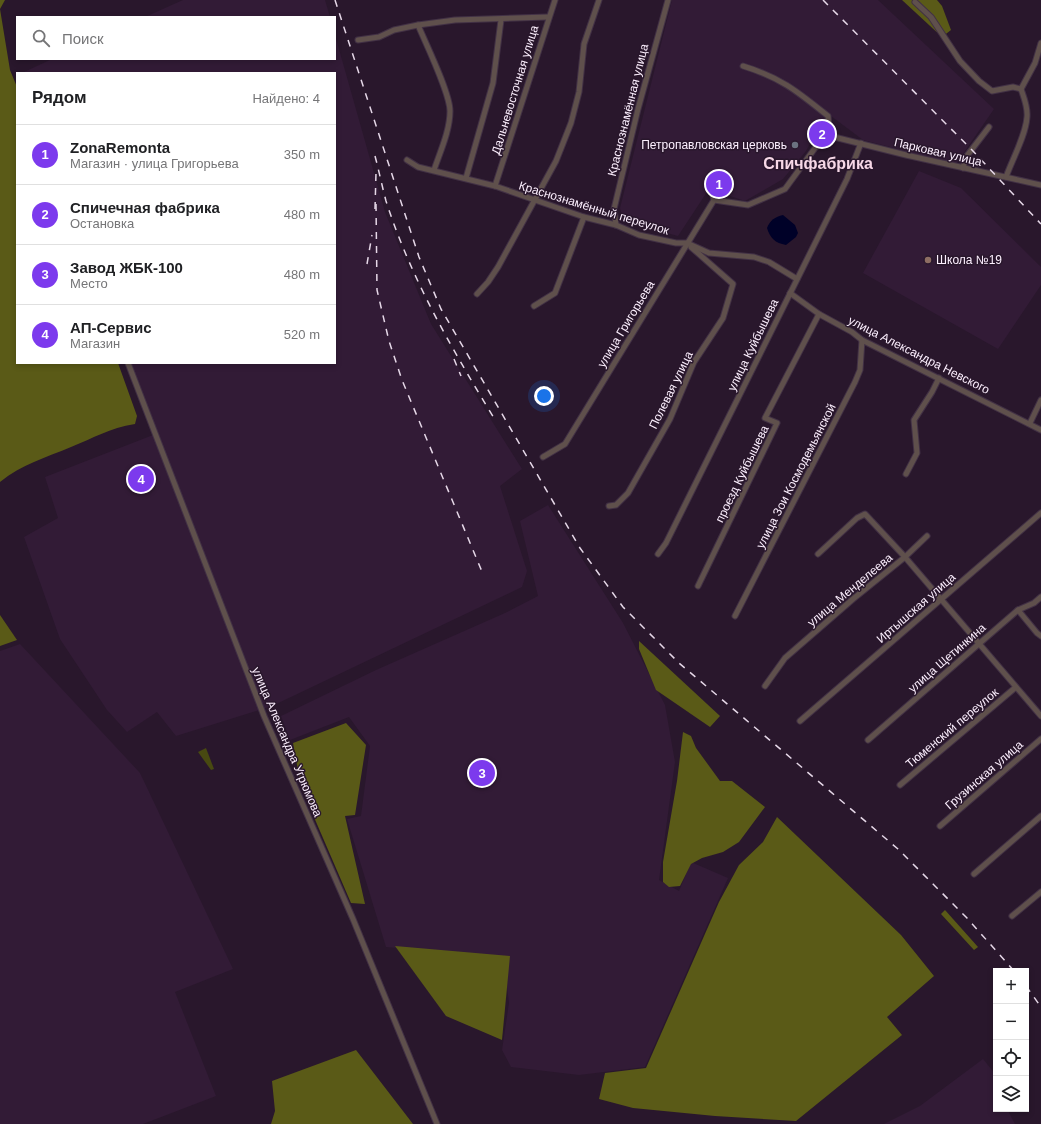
<!DOCTYPE html>
<html lang="ru">
<meta charset="utf-8">
<style>
body{margin:0;font-family:Arial,sans-serif;background:#f6f6f6;color:#202124}
.controls{position:absolute;right:12px;bottom:12px;display:grid;overflow:hidden;border-radius:0px;box-shadow:0 2px 6px #0003}
.controls button{width:36px;height:36px;display:grid;place-items:center;padding:0;border:0;border-bottom:1px solid #e0e0e0;background:#fff;color:#202124;font:20px sans-serif}
.you{position:absolute;left:544px;top:396px;width:14px;height:14px;margin:-10px;border:3px solid #fff;border-radius:50%;background:#1a73e8;box-shadow:0 0 0 6px #1a73e833}
.badge{display:grid;place-items:center;width:26px;height:26px;border-radius:50%;background:#7c3aed;color:#fff;font-size:13px;font-weight:700}
.pin{position:absolute;translate:-50% -50%;border:2px solid #fff;box-shadow:0 1px 4px #0006}
.list{margin:0;padding:0;list-style:none}
h2{display:flex;justify-content:space-between;align-items:center;height:52px;margin:0;padding:0 16px;font-size:17px}
h2 small{font-size:13px;font-weight:400;color:#757577}
.list li{display:grid;grid-template-columns:26px 1fr auto;gap:12px;align-items:center;box-sizing:border-box;height:60px;padding:0 16px;border-top:1px solid #e0e0e0}
.list b{display:block;font-size:15px;white-space:nowrap}
.list p{margin:0;font-size:13px;white-space:nowrap;color:#757577}
.list em{font-size:13px;font-style:normal;color:#757577}
.icon{flex:none;width:22px;height:22px;fill:none;stroke:currentColor;stroke-width:2;stroke-linecap:round;stroke-linejoin:round}
.map{position:relative;flex:none;width:1041px;height:1124px;overflow:hidden}
.search{position:absolute;background:#fff;box-shadow:0 2px 6px #0003;left:16px;top:16px;width:320px;height:44px;display:flex;align-items:center;gap:10px;box-sizing:border-box;padding:0 14px;border-radius:0px;color:#757577;font-size:15px}
.panel{position:absolute;background:#fff;box-shadow:0 2px 6px #0003;left:16px;top:72px;width:320px;height:292px;border-radius:0px}
.map>svg:first-child{display:block}
</style>
<div class="map">
<svg width="1041" height="1124" viewBox="0 0 1041 1124">
<rect width="100%" height="100%" fill="#29172c"/>
<g fill="#321b36">
<path d="M 183,0 L 325,0 L 330,17 L 145,17 Z"/>
<path d="M 672,0 L 878,0 L 994,109 L 956,164 L 863,140 L 831,116 L 821,124 L 806,151 L 783,179 L 745,201 L 709,189 L 678,236 L 623,221 L 620,208 Z"/>
<path d="M 335,35 L 385,212 L 431,324 L 522,469 L 500,486 L 527,571 L 522,587 L 272,706 L 176,736 L 157,712 L 127,732 L 107,710 L 60,639 L 24,537 L 58,518 L 45,477 L 153,435 L 152,423 L 129,363 L 335,363 L 335,73 L 22,73 L 52,59 L 335,59 Z"/>
<path d="M 919,171 L 961,188 L 1041,267 L 1041,285 L 998,349 L 863,273 Z"/>
<path d="M 548,505 L 623,623 L 665,705 L 675,762 L 659,880 L 679,891 L 691,862 L 728,878 L 645,1067 L 579,1075 L 511,1067 L 502,1050 L 509,1003 L 503,957 L 386,947 L 347,819 L 361,816 L 370,746 L 349,717 L 290,740 L 281,716 L 376,670 L 505,613 L 538,596 L 520,521 Z"/>
<path d="M 20,644 L 140,773 L 233,969 L 175,992 L 216,1096 L 143,1124 L 0,1124 L 0,651 Z"/>
<path d="M 983,1059 L 996,1075 L 995,1080 L 996,1109 L 1007,1109 L 1015,1124 L 884,1124 L 920,1106 Z"/>
</g>
<path fill="#484911" d="M 206,748 L 214,769 L 211,770 L 198,752 Z"/>
<g fill="#5a5a17">
<path d="M 0,0 L 5,0 L 0,9 L 10,70 L 17,87 L 17,363 L 118,363 L 137,416 L 135,424 C 109,428 94,438 71,447 C 45,458 22,464 0,482 Z"/>
<path d="M 902,0 L 937,0 L 942,6 L 951,30 L 942,37 Z"/>
<path d="M 0,615 L 17,640 L 0,646 Z"/>
<path d="M 639,641 L 720,716 L 710,727 L 656,690 L 639,649 Z"/>
<path d="M 346,723 L 366,745 L 355,815 L 345,816 L 365,904 L 351,903 L 301,787 L 293,743 Z"/>
<path d="M 683,732 L 691,736 L 696,748 L 720,781 L 732,781 L 765,807 L 739,842 L 723,852 L 702,858 L 691,864 L 680,886 L 669,887 L 663,882 L 663,862 L 677,781 Z"/>
<path d="M 777,817 L 901,935 L 934,976 L 887,1017 L 902,1035 L 796,1121 L 715,1116 L 633,1108 L 599,1099 L 605,1073 L 646,1068 L 719,902 L 739,865 L 763,842 Z"/>
<path d="M 945,910 L 978,947 L 974,950 L 941,914 Z"/>
<path d="M 395,946 L 510,956 L 502,1040 L 446,1016 Z"/>
<path d="M 356,1050 L 413,1124 L 271,1124 L 275,1111 L 272,1081 Z"/>
</g>
<path fill="#000128" d="M 783,215 L 795,225 L 798,233 L 796,237 L 786,245 C 775,243 770,238 767,228 C 770,220 775,217 783,215 Z"/>
<g fill="none" stroke-linecap="round" stroke-linejoin="round">
<defs>
<g id="minor">
<path d="M 915,2 L 931,17 L 960,61 L 979,81 L 992,91 L 1013,87 L 1021,89"/>
<path d="M 418,25 C 426,44 450,93 450,111 C 450,131 440,152 434,170"/>
<path d="M 358,40 L 379,37 L 394,30 L 418,25 L 455,20 L 548,17"/>
<path d="M 743,66 C 782,78 798,92 828,116 L 830,136"/>
<path d="M 830,136 L 906,155 L 1041,185"/>
<path d="M 407,160 L 418,167 L 495,186 L 584,217 L 616,225 L 639,235 L 676,243 L 687,243 L 709,253 L 754,257 L 769,262 L 797,279"/>
<path d="M 963,168 L 966,157 L 989,127"/>
<path d="M 1006,177 C 1012,160 1026,135 1027,117 C 1028,107 1024,98 1021,89 L 1035,63 L 1041,43"/>
<path d="M 466,178 L 493,83 L 501,20"/>
<path d="M 495,186 L 555,0"/>
<path d="M 714,200 L 748,205 L 785,189 L 818,144 L 823,139 L 830,136"/>
<path d="M 616,225 L 614,209 L 638,109 L 668,0"/>
<path d="M 790,293 L 819,314 L 852,332 L 862,340 L 1041,430"/>
<path d="M 477,294 L 488,282 L 498,267 L 556,161 L 571,123 L 579,92 L 584,44 L 599,0"/>
<path d="M 534,306 L 555,293 L 584,217"/>
<path d="M 128,363 L 264,716 L 353,919 L 437,1124"/>
<path d="M 1030,423 L 1041,400"/>
<path d="M 543,457 L 565,444 L 714,200 L 712,192"/>
<path d="M 906,474 L 917,453 L 914,420 L 932,392 L 939,378"/>
<path d="M 609,506 L 616,505 L 628,493 L 670,419 L 694,362 L 723,318 L 733,284 L 691,247"/>
<path d="M 658,554 L 666,543 L 847,179 L 861,143"/>
<path d="M 818,554 L 857,518 L 865,514 L 905,557 L 1041,716"/>
<path d="M 698,586 L 777,423 L 765,418 L 819,314"/>
<path d="M 1018,610 L 1037,633 L 1041,636"/>
<path d="M 735,616 L 855,382 L 860,370 L 862,340"/>
<path d="M 765,686 L 785,658 L 853,599 L 905,557 L 927,536"/>
<path d="M 800,721 L 1041,513"/>
<path d="M 868,740 L 1018,610 L 1034,603 L 1041,597"/>
<path d="M 900,785 L 1016,687"/>
<path d="M 940,826 L 1041,739"/>
<path d="M 974,874 L 1041,816"/>
<path d="M 1012,916 L 1041,892"/>
</g>
</defs>
<use href="#minor" stroke="#423145" stroke-width="7"/>
<use href="#minor" stroke="#5f504c" stroke-width="5"/>
<g stroke="#e6d8e8" stroke-width="1.5" stroke-dasharray="7 7" stroke-linecap="butt">
<path d="M 335,0 L 419,257 L 441,309 L 580,548 L 623,607 L 679,663 L 898,849 L 967,918 L 1014,971"/>
<path d="M 823,0 L 972,150 L 1041,224"/>
<path d="M 375,156 C 379,171 382,186 386,201 C 411,279 452,349 494,418"/>
<path d="M 376,204 L 377,290 L 389,341 L 402,380 L 483,574"/>
<path d="M 375,209 L 376,173"/>
<path d="M 367,264 L 372,235"/>
<path d="M 454,359 L 461,376"/>
<path d="M 1026,986 L 1041,1007"/>
</g>
</g>
<circle fill="#6b7280" stroke="#29172c" stroke-width="1.5" cx="795" cy="145" r="4"/>
<circle fill="#8d6e63" stroke="#29172c" stroke-width="1.5" cx="928" cy="260" r="4"/>
<g text-anchor="middle" stroke-width="3" stroke-linejoin="round" paint-order="stroke">
<g font-size="12" fill="#fdf0ff" stroke="#29172c">
<text transform="translate(515 90) rotate(-73)" y="4">Дальневосточная улица</text>
<text transform="translate(628 110) rotate(-76)" y="4">Краснознамённая улица</text>
<text transform="translate(938 152) rotate(13)" y="4">Парковая улица</text>
<text transform="translate(594 208) rotate(17)" y="4">Краснознамённый переулок</text>
<text transform="translate(626 324) rotate(-59)" y="4">улица Григорьева</text>
<text transform="translate(753 345) rotate(-64)" y="4">улица Куйбышева</text>
<text transform="translate(919 355) rotate(27)" y="4">улица Александра Невского</text>
<text transform="translate(671 390) rotate(-64)" y="4">Полевая улица</text>
<text transform="translate(742 474) rotate(-64)" y="4">проезд Куйбышева</text>
<text transform="translate(796 476) rotate(-63)" y="4">улица Зои Космодемьянской</text>
<text transform="translate(850 590) rotate(-40)" y="4">улица Менделеева</text>
<text transform="translate(916 608) rotate(-41)" y="4">Иртышская улица</text>
<text transform="translate(947 658) rotate(-41)" y="4">улица Щетинкина</text>
<text transform="translate(952 728) rotate(-40)" y="4">Тюменский переулок</text>
<text transform="translate(287 742) rotate(67)" y="4">улица Александра Угрюмова</text>
<text transform="translate(984 775) rotate(-41)" y="4">Грузинская улица</text>
</g>
<g font-size="12" fill="#fdf0ff" stroke="#29172c" text-anchor="end">
<text x="787" y="149">Петропавловская церковь</text>
<text x="936" y="264" text-anchor="start">Школа №19</text>
</g>
<g font-size="16" font-weight="bold" fill="#f7d8e7" stroke="#29172c">
<text x="818" y="169">Спичфабрика</text>
</g>
</g>
</svg>
<div class="controls">
<button>+</button>
<button>−</button>
<button><svg class="icon" aria-label="locate" viewBox="0 0 24 24"><circle cx="12" cy="12" r="6"/><path d="M12 2v4M12 18v4M2 12h4M18 12h4"/></svg></button>
<button><svg class="icon" aria-label="layers" viewBox="0 0 24 24"><path d="M12 4l9 5-9 5-9-5zM3 14l9 5 9-5"/></svg></button>
</div>
<div class="you"></div>
<div class="pin badge" style="left:719px;top:184px">1</div>
<div class="pin badge" style="left:822px;top:134px">2</div>
<div class="pin badge" style="left:482px;top:773px">3</div>
<div class="pin badge" style="left:141px;top:479px">4</div>
<div class="search"><svg class="icon" aria-label="search" viewBox="0 0 24 24"><circle cx="10" cy="10" r="6"/><path d="M15 15l6 6"/></svg>Поиск</div>
<section class="panel">
<h2>Рядом<small>Найдено: 4</small></h2>
<ul class="list">
<li><span class="badge">1</span><div><b>ZonaRemonta</b><p>Магазин · улица Григорьева</p></div><em>350 m</em></li>
<li><span class="badge">2</span><div><b>Спичечная фабрика</b><p>Остановка</p></div><em>480 m</em></li>
<li><span class="badge">3</span><div><b>Завод ЖБК-100</b><p>Место</p></div><em>480 m</em></li>
<li><span class="badge">4</span><div><b>АП-Сервис</b><p>Магазин</p></div><em>520 m</em></li>
</ul>
</section>
</div>
